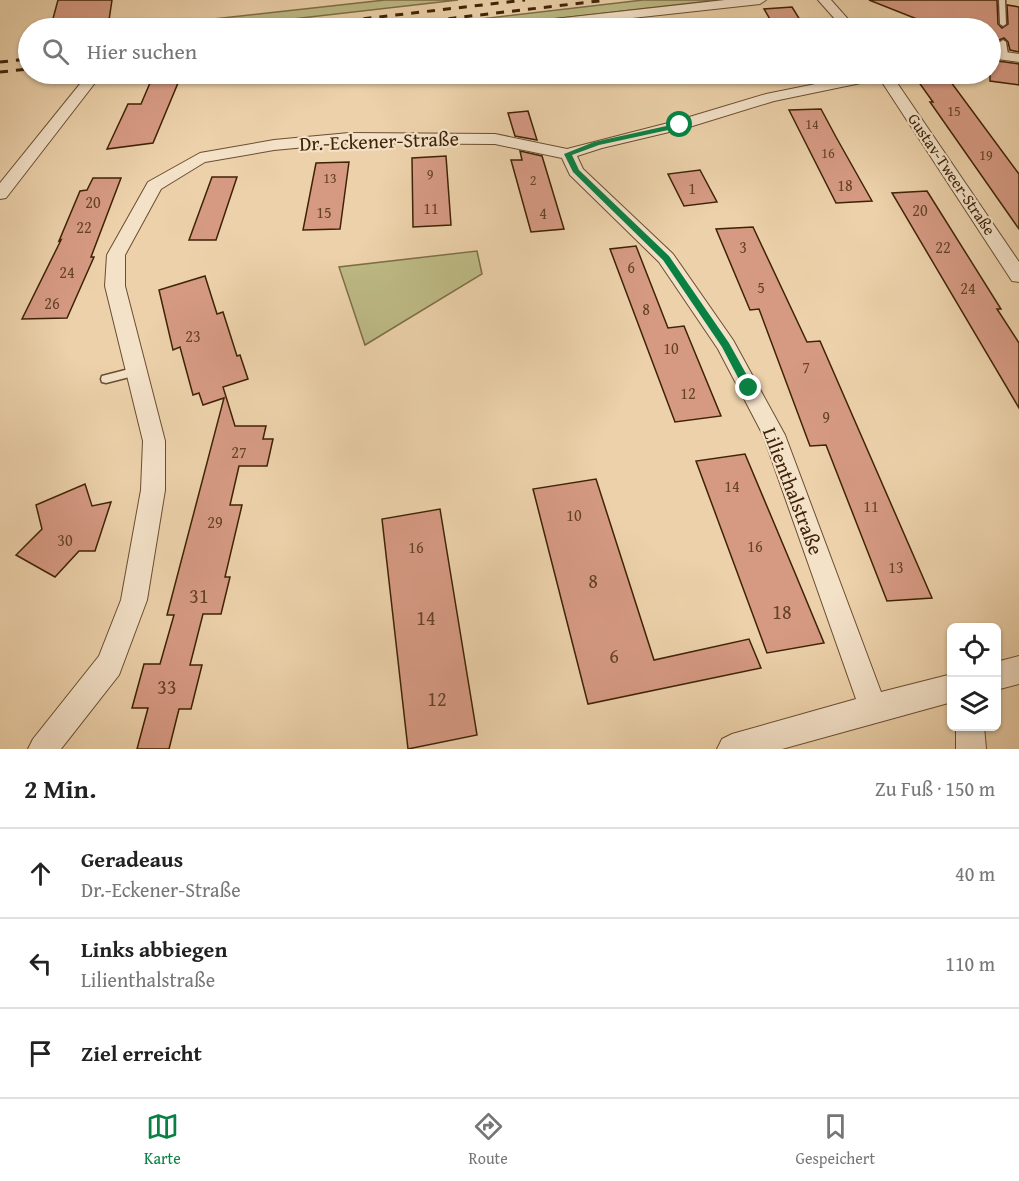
<!DOCTYPE html>
<html lang="de">
<meta charset="utf-8">
<style>
body{margin:0;font-family:"Gentium Book Plus",serif;background:#f6f6f6;color:#222}
.controls{position:absolute;right:18px;bottom:18px;display:grid;overflow:hidden;border-radius:9px;box-shadow:0 2px 4px #0004}
.controls button{width:54px;height:54px;display:grid;place-items:center;padding:0;border:0;border-bottom:2px solid #e0e0e0;background:#fff;color:#222;font:30px sans-serif}
.stop{position:absolute;width:18px;height:18px;margin:-14px;border:4px solid #0b8043;border-radius:50%;background:#fff}
.stop.end{background:#0b8043;border-color:#fff;box-shadow:0 2px 6px #0008}
.list{margin:0;padding:0;list-style:none}
h2{display:flex;justify-content:space-between;align-items:center;height:78px;margin:0;padding:0 24px;font-size:26px}
h2 small{font-size:20px;font-weight:400;color:#767676}
.list li{display:grid;grid-template-columns:39px 1fr auto;gap:18px;align-items:center;box-sizing:border-box;height:90px;padding:0 24px;border-top:2px solid #e0e0e0}
.list b{display:block;font-size:22px;white-space:nowrap}
.list p{margin:0;font-size:20px;white-space:nowrap;color:#767676}
.list em{font-size:20px;font-style:normal;color:#767676}
.icon{flex:none;width:33px;height:33px;fill:none;stroke:currentColor;stroke-width:2;stroke-linecap:round;stroke-linejoin:round}
.map{position:relative;flex:none;width:1019px;height:749px;overflow:hidden}
.search{position:absolute;background:#fff;box-shadow:0 2px 4px #0004;left:18px;right:18px;top:18px;height:66px;display:flex;align-items:center;gap:15px;box-sizing:border-box;padding:0 21px;border-radius:33px;color:#767676;font-size:22px}
.sheet{height:348px;background:#fff}
nav{display:flex;justify-content:space-around;align-items:center;box-sizing:border-box;height:84px;border-top:2px solid #e0e0e0;background:#fff;font-size:16px;color:#767676}
nav a{display:grid;justify-items:center;gap:3px}
nav .on{color:#0b8043}
.map>svg:first-child{display:block}
</style>
<div class="map">
<svg width="1019" height="749" viewBox="0 0 1019 749">
<rect width="100%" height="100%" fill="#ecd1aa"/>
<filter id="stains"><feTurbulence type="fractalNoise" baseFrequency=".00333" numOctaves="4"/><feColorMatrix values="0 0 0 0 .2 0 0 0 0 .09 0 0 0 0 .02 0 0 0 .5 -.17"/></filter>
<radialGradient id="worn" r=".72"><stop offset=".6" stop-color="#630" stop-opacity="0"/><stop offset="1" stop-color="#630" stop-opacity=".3"/></radialGradient>
<g fill="#bdba85" stroke="#7e6e46" stroke-width="1.5">
<path d="M 385,0 L 458,0 L 275,21 L 260,20 L 206,28 L 132,28 Z"/>
<path d="M 643,0 L 718,0 L 475,28 L 404,28 Z"/>
<path d="M 477,251 L 482,274 L 365,345 L 339,267 Z"/>
</g>
<g fill="#d69a83" stroke="#3f2307" stroke-width="1.5">
<path d="M 58,0 L 112,0 L 109,20 L 51,26 Z"/>
<path d="M 869,0 L 997,0 L 998,24 L 1002,28 L 1008,24 L 1007,5 L 1019,7 L 1019,52 L 1010,50 L 1008,42 L 1004,38 L 999,40 L 998,49 L 990,48 L 990,28 L 950,28 L 932,25 Z"/>
<path d="M 792,7 L 805,28 L 775,28 L 764,9 Z"/>
<path d="M 990,60 L 1019,64 L 1019,85 L 990,81 Z"/>
<path d="M 913,74 L 945,74 L 1019,174 L 1019,229 L 930,102 L 933,102 Z"/>
<path d="M 150,83 L 178,83 L 153,143 L 107,149 L 128,104 L 141,104 Z"/>
<path d="M 821,109 L 836,137 L 872,201 L 836,203 L 789,110 Z"/>
<path d="M 528,111 L 537,140 L 515,136 L 508,113 Z"/>
<path d="M 520,151 L 542,156 L 564,229 L 531,232 L 511,160 L 522,160 Z"/>
<path d="M 446,156 L 451,225 L 413,227 L 412,158 Z"/>
<path d="M 349,162 L 340,229 L 303,230 L 316,163 Z"/>
<path d="M 700,170 L 717,202 L 684,206 L 668,174 Z"/>
<path d="M 212,177 L 237,177 L 216,240 L 189,240 Z"/>
<path d="M 93,178 L 121,178 L 91,257 L 94,257 L 67,318 L 22,319 L 61,240 L 59,241 L 80,191 L 87,190 Z"/>
<path d="M 927,191 L 1001,309 L 997,309 L 1019,343 L 1019,408 L 892,193 Z"/>
<path d="M 753,227 L 807,342 L 820,341 L 932,598 L 887,601 L 826,445 L 810,446 L 759,309 L 750,310 L 716,229 Z"/>
<path d="M 636,246 L 668,328 L 684,326 L 721,416 L 675,422 L 610,249 Z"/>
<path d="M 205,276 L 217,314 L 223,312 L 237,356 L 240,355 L 248,379 L 223,387 L 235,426 L 266,426 L 263,439 L 273,439 L 267,466 L 239,466 L 230,505 L 242,505 L 225,577 L 230,577 L 221,614 L 203,614 L 190,665 L 202,665 L 191,709 L 179,709 L 169,749 L 137,749 L 148,708 L 132,708 L 144,664 L 160,664 L 174,615 L 167,615 L 224,398 L 203,405 L 199,393 L 193,395 L 180,347 L 173,350 L 159,290 Z"/>
<path d="M 745,454 L 795,573 L 824,643 L 767,653 L 696,461 Z"/>
<path d="M 596,479 L 654,660 L 749,639 L 761,668 L 588,704 L 533,489 Z"/>
<path d="M 85,484 L 92,506 L 111,502 L 95,551 L 79,551 L 55,577 L 16,555 L 42,529 L 36,505 Z"/>
<path d="M 440,509 L 477,735 L 408,749 L 382,519 Z"/>
</g>
<g fill="none" stroke-linecap="round" stroke-linejoin="round">
<defs>
<g id="service">
<path d="M 999,0 L 1005,0 L 1006,24 L 1003,26 L 1000,24 Z"/>
<path d="M 1003,40 L 1006,42 L 1008,55 L 1004,57 L 1000,55 L 1000,42 Z"/>
<path d="M 137,367 L 141,368 L 142,371 L 141,374 L 106,383 L 102,382 L 101,379 L 102,376 Z"/>
</g>
<g id="minor">
<path d="M 725,0 L 766,0 L 760,4 L 541,28 L 502,28 L 509,24 Z"/>
<path d="M 818,0 L 831,0 L 856,28 L 843,28 Z"/>
<path d="M 990,50 L 1019,54 L 1019,62 L 990,58 Z"/>
<path d="M 88,74 L 121,74 L 114,78 L 98,79 L 6,198 L 0,199 L 0,183 Z"/>
<path d="M 865,74 L 891,74 L 1019,262 L 1019,282 L 1012,281 L 880,79 L 774,101 L 686,128 L 602,148 L 577,156 L 583,169 L 673,254 L 733,340 L 785,435 L 881,692 L 952,674 L 952,702 L 782,749 L 717,749 L 722,739 L 732,734 L 856,699 L 763,435 L 718,349 L 659,262 L 570,175 L 562,158 L 495,144 L 349,143 L 274,150 L 205,162 L 161,189 L 125,255 L 125,286 L 165,441 L 165,490 L 147,600 L 119,675 L 61,749 L 28,749 L 33,739 L 99,656 L 121,600 L 141,490 L 143,441 L 105,286 L 107,255 L 148,182 L 200,153 L 274,140 L 349,133 L 495,134 L 567,149 L 676,121 L 766,94 Z"/>
<path d="M 1019,656 L 1019,684 L 996,690 L 996,662 Z"/>
<path d="M 956,726 L 984,726 L 986,749 L 956,749 Z"/>
</g>
</defs>
<use href="#service" stroke="#6a4e30" stroke-width="3"/>
<use href="#minor" stroke="#6a4e30" stroke-width="2"/>
<use href="#service" fill="#f3e1c8" fill-rule="evenodd"/>
<use href="#minor" fill="#f3e1c8" fill-rule="evenodd"/>
<g stroke="#3f2307" stroke-width="3" stroke-dasharray="8 8" stroke-linecap="butt">
<path d="M 284,28 L 525,0"/>
<path d="M 369,28 L 607,0"/>
<path d="M 0,62 L 28,59"/>
<path d="M 0,72 L 28,69"/>
</g>
</g>
<path fill="#0b8043" d="M 680,123 L 682,127 L 599,145 L 572,155 L 579,170 L 669,256 L 729,343 L 754,388 L 749,392 L 745,391 L 722,347 L 663,260 L 573,172 L 564,154 L 594,142 Z"/>
<g text-anchor="middle" stroke-width="4.5" stroke-linejoin="round" paint-order="stroke">
<g font-size="14" fill="#654126">
<text x="954" y="116">15</text>
<text x="812" y="129">14</text>
<text x="828" y="158">16</text>
<text x="986" y="160">19</text>
<text x="430" y="179">9</text>
<text x="330" y="183">13</text>
<text x="533" y="185">2</text>
</g>
<g font-size="16" fill="#3f2307" stroke="#f3e1c8">
<text transform="translate(952 174) rotate(56)" y="6">Gustav-Tweer-Straße</text>
</g>
<g font-size="16" fill="#654126">
<text x="845" y="191">18</text>
<text x="692" y="194">1</text>
<text x="93" y="208">20</text>
<text x="431" y="214">11</text>
<text x="920" y="216">20</text>
<text x="324" y="218">15</text>
<text x="543" y="219">4</text>
<text x="84" y="233">22</text>
<text x="743" y="253">3</text>
<text x="943" y="253">22</text>
<text x="631" y="273">6</text>
<text x="67" y="278">24</text>
<text x="761" y="293">5</text>
<text x="968" y="294">24</text>
<text x="52" y="309">26</text>
<text x="646" y="315">8</text>
<text x="193" y="342">23</text>
<text x="671" y="354">10</text>
<text x="806" y="373">7</text>
<text x="688" y="399">12</text>
<text x="826" y="423">9</text>
<text x="239" y="458">27</text>
<text x="732" y="492">14</text>
<text x="871" y="512">11</text>
<text x="574" y="521">10</text>
<text x="215" y="528">29</text>
<text x="65" y="546">30</text>
<text x="755" y="552">16</text>
<text x="416" y="553">16</text>
<text x="896" y="573">13</text>
</g>
<g font-size="20" fill="#3f2307" stroke="#f3e1c8">
<text transform="translate(379 141) rotate(-2)" y="7">Dr.-Eckener-Straße</text>
<text transform="translate(793 491) rotate(69)" y="7">Lilienthalstraße</text>
</g>
<g font-size="20" fill="#654126">
<text x="593" y="588">8</text>
<text x="199" y="603">31</text>
<text x="782" y="619">18</text>
<text x="426" y="625">14</text>
<text x="614" y="663">6</text>
<text x="167" y="694">33</text>
<text x="437" y="706">12</text>
</g>
</g>
<rect width="100%" height="100%" filter="url(#stains)"/>
<rect width="100%" height="100%" fill="url(#worn)"/>
</svg>
<div class="controls">
<button><svg class="icon" aria-label="locate" viewBox="0 0 24 24"><circle cx="12" cy="12" r="6"/><path d="M12 2v4M12 18v4M2 12h4M18 12h4"/></svg></button>
<button><svg class="icon" aria-label="layers" viewBox="0 0 24 24"><path d="M12 4l9 5-9 5-9-5zM3 14l9 5 9-5"/></svg></button>
</div>
<div class="stop" style="left:680px;top:125px"></div>
<div class="stop end" style="left:749px;top:388px"></div>
<div class="search"><svg class="icon" aria-label="search" viewBox="0 0 24 24"><circle cx="10" cy="10" r="6"/><path d="M15 15l6 6"/></svg>Hier suchen</div>
</div>
<section class="sheet">
<h2>2 Min.<small>Zu Fuß · 150 m</small></h2>
<ul class="list">
<li><svg class="icon" aria-label="ahead" viewBox="0 0 24 24"><path d="M12 20V5M6 11l6-6 6 6"/></svg><div><b>Geradeaus</b><p>Dr.-Eckener-Straße</p></div><em>40 m</em></li>
<li><svg class="icon" aria-label="left" viewBox="0 0 24 24"><path d="M17 20v-9H6M10 6l-5 5 5 5"/></svg><div><b>Links abbiegen</b><p>Lilienthalstraße</p></div><em>110 m</em></li>
<li><svg class="icon" aria-label="arrive" viewBox="0 0 24 24"><path d="M6 21V4h12l-3 4 3 4H6"/></svg><div><b>Ziel erreicht</b></div></li>
</ul>
</section>
<nav>
<a class="on"><svg class="icon" aria-label="map" viewBox="0 0 24 24"><path d="M3 6l6-2 6 2 6-2v14l-6 2-6-2-6 2zM9 4v14M15 6v14"/></svg>Karte</a>
<a><svg class="icon" aria-label="directions" viewBox="0 0 24 24"><path d="M12 3l9 9-9 9-9-9zM9 14v-3h6M13 9l2 2-2 2"/></svg>Route</a>
<a><svg class="icon" aria-label="saved" viewBox="0 0 24 24"><path d="M7 4h10v16l-5-4-5 4z"/></svg>Gespeichert</a>
</nav>
